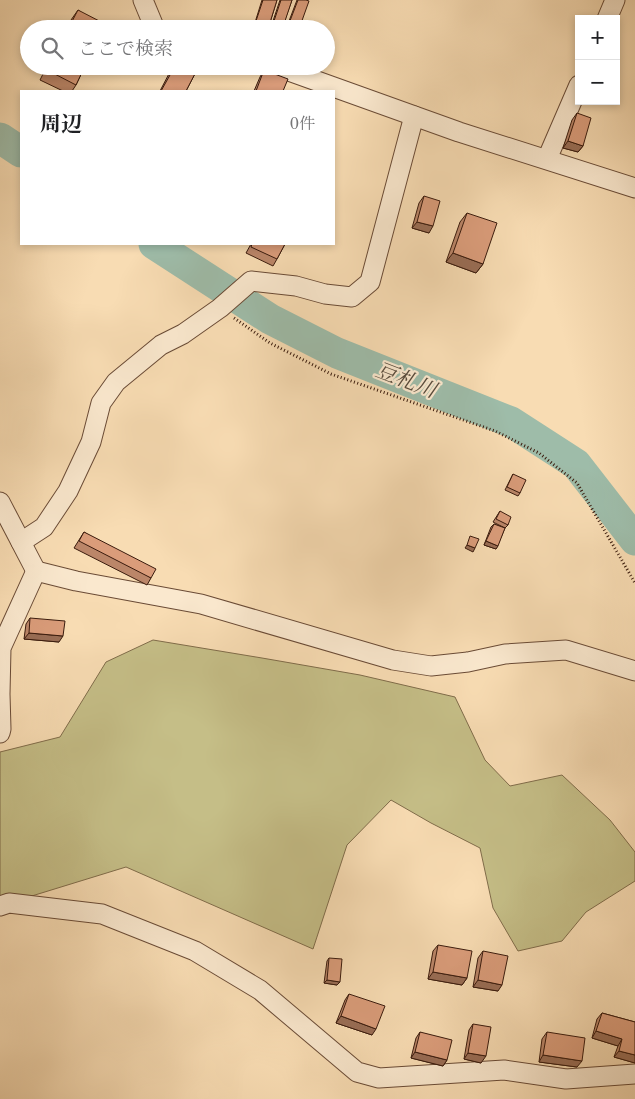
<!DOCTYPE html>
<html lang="ja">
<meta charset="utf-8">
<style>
body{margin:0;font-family:"Old Standard TT","Noto Serif JP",serif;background:#f6f6f6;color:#202124}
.controls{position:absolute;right:15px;top:15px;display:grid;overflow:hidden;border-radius:0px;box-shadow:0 2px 8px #0003}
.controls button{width:45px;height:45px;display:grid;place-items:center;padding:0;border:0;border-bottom:1px solid #e0e0e0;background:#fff;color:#202124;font:25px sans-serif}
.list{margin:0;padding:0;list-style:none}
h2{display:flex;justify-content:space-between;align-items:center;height:65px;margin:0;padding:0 20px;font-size:21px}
h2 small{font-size:16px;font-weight:400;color:#757577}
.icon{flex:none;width:28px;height:28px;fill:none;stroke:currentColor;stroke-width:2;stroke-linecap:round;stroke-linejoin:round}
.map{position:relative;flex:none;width:635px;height:1099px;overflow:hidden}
.search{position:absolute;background:#fff;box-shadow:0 2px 8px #0003;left:20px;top:20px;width:315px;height:55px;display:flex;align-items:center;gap:12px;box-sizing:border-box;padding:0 18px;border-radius:28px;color:#757577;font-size:19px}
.panel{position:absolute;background:#fff;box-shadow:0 2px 8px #0003;left:20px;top:90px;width:315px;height:155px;border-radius:0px}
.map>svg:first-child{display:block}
</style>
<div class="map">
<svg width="635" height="1099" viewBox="0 0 635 1099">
<rect width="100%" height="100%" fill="#f8dcb3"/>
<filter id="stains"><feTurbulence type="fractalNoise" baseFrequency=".004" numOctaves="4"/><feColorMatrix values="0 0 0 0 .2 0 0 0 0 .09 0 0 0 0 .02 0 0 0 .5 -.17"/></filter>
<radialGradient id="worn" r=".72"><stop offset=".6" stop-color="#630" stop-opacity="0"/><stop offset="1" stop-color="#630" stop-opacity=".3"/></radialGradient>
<path fill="#c5be87" stroke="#806c4a" d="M 153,640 L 262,658 L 360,675 L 455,697 L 485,760 L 510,786 L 562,775 L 610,820 L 635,852 L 635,881 L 586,912 L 562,941 L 518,951 L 493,908 L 480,848 L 431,823 L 391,800 L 347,845 L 313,949 L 126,867 L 9,903 L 0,912 L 0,752 L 60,737 L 106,662 Z"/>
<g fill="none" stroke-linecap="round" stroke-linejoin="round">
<g stroke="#9ebca9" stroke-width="31">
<path d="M 0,138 L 21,152"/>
<path d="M 154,244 L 270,319 L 337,353 L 511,422 L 576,464 L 635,540"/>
</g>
<defs>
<g id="minor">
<path d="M 143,0 L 155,29"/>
<path d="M 607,19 L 615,0"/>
<path d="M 275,66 L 459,132 L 635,188"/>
<path d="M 547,159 L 579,85"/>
<path d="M 0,502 L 36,571"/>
<path d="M 21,542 L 44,527 L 68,491 L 91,442 L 101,403 L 116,382 L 161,345 L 183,334 L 220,308 L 251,281 L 296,286 L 325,294 L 352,297 L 370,282 L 414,116"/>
<path d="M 36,571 L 76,581 L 201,604 L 393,660 L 431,666 L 468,662 L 505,654 L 566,650 L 635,671"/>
<path d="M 0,733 L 1,729 L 0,694 L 1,648 L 36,571"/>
<path d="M 0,906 L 9,903 L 102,914 L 195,951 L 260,990 L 357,1072 L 379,1078 L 504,1070 L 566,1079 L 635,1074"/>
</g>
</defs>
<use href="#minor" stroke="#6a4b36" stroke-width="21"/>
<path stroke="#3a1b0d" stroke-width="3" stroke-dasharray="1 2.5" stroke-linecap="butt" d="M 234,318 L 270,343 L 331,374 L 495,431 L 539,453 L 577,483 L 635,583"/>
<use href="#minor" stroke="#fae8ce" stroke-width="19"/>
</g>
<g fill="#bb8669" stroke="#3a1b0d">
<path d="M 262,0 L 277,0 L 268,29 L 253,29 Z"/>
<path d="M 280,0 L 292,0 L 282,28 L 272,24 Z"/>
<path d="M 297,0 L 306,0 L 299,29 L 286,29 Z"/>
<path d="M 78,10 L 105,29 L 67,29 L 71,20 Z"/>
<path d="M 47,66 L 85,66 L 76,85 L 72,91 L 63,91 L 40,80 Z"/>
<path d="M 173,66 L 199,66 L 186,91 L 160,91 Z"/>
<path d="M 264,70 L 283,91 L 254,91 L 260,77 Z"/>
<path d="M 577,113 L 583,146 L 578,152 L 563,148 L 572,120 Z"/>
<path d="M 424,196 L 429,233 L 412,228 L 419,203 Z"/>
<path d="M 467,213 L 483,264 L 476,273 L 446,262 L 460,222 Z"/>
<path d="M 251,244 L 285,244 L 277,259 L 273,266 L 246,253 Z"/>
<path d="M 513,474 L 520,493 L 518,496 L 505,490 Z"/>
<path d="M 500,511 L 508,525 L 505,528 L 496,549 L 484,545 L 491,527 L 494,524 L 505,528 L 493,522 Z"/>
<path d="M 84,532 L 151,578 L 147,585 L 74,548 Z"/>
<path d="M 30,618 L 59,642 L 24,639 L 26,624 Z"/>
<path d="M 438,945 L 467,978 L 462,985 L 428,979 L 433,951 Z"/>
<path d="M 483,951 L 498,991 L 473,987 L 478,958 Z"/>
<path d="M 329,958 L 337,985 L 324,983 L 327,961 Z"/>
<path d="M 349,994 L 372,1035 L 336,1023 L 345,1000 Z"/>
<path d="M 602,1013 L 635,1022 L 635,1063 L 614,1057 L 618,1046 L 592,1038 L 597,1019 Z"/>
<path d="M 473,1024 L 481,1063 L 464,1059 L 469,1030 Z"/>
<path d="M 420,1032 L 447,1060 L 443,1066 L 411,1058 L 416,1038 Z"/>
<path d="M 547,1032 L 577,1067 L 539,1062 L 542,1039 Z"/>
</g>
<g fill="#996d55" stroke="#3a1b0d">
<path d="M 274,21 L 284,24 L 282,28 L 272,24 Z"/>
<path d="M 288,26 L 295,29 L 287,29 Z"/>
<path d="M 568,141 L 583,146 L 578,152 L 563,148 Z"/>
<path d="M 417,222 L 433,226 L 429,233 L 412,228 Z"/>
<path d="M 453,253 L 483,264 L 476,273 L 446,262 Z"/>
<path d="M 486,541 L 498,546 L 496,549 L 484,545 Z"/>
<path d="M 467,545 L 475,548 L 473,552 L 465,548 Z"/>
<path d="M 29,633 L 63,636 L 59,642 L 24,639 Z"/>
<path d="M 433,972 L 467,978 L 462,985 L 428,979 Z"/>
<path d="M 327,980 L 340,982 L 337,985 L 324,983 Z"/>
<path d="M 478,980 L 502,985 L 498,991 L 473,987 Z"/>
<path d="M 341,1016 L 376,1029 L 372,1035 L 336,1023 Z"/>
<path d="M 596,1031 L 622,1039 L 618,1046 L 592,1038 Z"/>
<path d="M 619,1051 L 635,1055 L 635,1063 L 614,1057 Z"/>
<path d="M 415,1052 L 447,1060 L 443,1066 L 411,1058 Z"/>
<path d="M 468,1053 L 486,1056 L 481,1063 L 464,1059 Z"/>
<path d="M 543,1055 L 582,1061 L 577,1067 L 539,1062 Z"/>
</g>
<g fill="#da9c7a" stroke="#3a1b0d">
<path d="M 263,0 L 277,0 L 268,29 L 259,29 L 254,27 Z"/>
<path d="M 281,0 L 292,0 L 284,24 L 274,21 Z"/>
<path d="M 298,0 L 306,0 L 309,1 L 299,29 L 295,29 L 288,26 Z"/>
<path d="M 78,10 L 107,25 L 105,29 L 68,29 Z"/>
<path d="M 49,66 L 85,66 L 76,85 L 47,70 Z"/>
<path d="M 175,66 L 199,66 L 186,91 L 161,91 Z"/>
<path d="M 264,70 L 288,79 L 283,91 L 256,91 Z"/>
<path d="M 577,113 L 591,118 L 583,146 L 568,141 Z"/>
<path d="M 424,196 L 440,201 L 433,226 L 417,222 Z"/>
<path d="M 467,213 L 497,223 L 483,264 L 453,253 Z"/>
<path d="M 252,244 L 285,244 L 277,259 L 251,247 Z"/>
<path d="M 513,474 L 526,480 L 520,493 L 507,487 Z"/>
<path d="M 500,511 L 511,517 L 508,525 L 496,519 Z"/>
<path d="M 494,524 L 505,528 L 498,546 L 486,541 Z"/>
<path d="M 84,532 L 156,569 L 151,578 L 79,541 Z"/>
<path d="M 470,536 L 479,539 L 475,548 L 467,545 Z"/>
<path d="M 30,618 L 65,621 L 63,636 L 29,633 Z"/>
<path d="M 438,945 L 472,951 L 467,978 L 433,972 Z"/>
<path d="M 483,951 L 508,956 L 502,985 L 478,980 Z"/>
<path d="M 329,958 L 342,959 L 340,982 L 327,980 Z"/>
<path d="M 349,994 L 385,1006 L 376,1029 L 341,1016 Z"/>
<path d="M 602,1013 L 635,1022 L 635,1055 L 619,1051 L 622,1039 L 596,1031 Z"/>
<path d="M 473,1024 L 491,1027 L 486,1056 L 468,1053 Z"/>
<path d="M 420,1032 L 452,1040 L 447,1060 L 415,1052 Z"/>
<path d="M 547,1032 L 585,1038 L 582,1061 L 543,1055 Z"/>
</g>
<g text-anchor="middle" stroke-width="4.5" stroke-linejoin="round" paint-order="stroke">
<g font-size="21" font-style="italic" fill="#584b3c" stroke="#fae8ce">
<text transform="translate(406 380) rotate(21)" y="7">豆札川</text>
</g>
</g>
<rect width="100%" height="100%" filter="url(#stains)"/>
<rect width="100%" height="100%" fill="url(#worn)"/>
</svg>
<div class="controls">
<button>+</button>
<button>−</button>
</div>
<div class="search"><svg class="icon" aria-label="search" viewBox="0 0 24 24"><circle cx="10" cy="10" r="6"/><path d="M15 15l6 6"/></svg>ここで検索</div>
<section class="panel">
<h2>周辺<small>0件</small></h2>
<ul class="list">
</ul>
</section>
</div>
